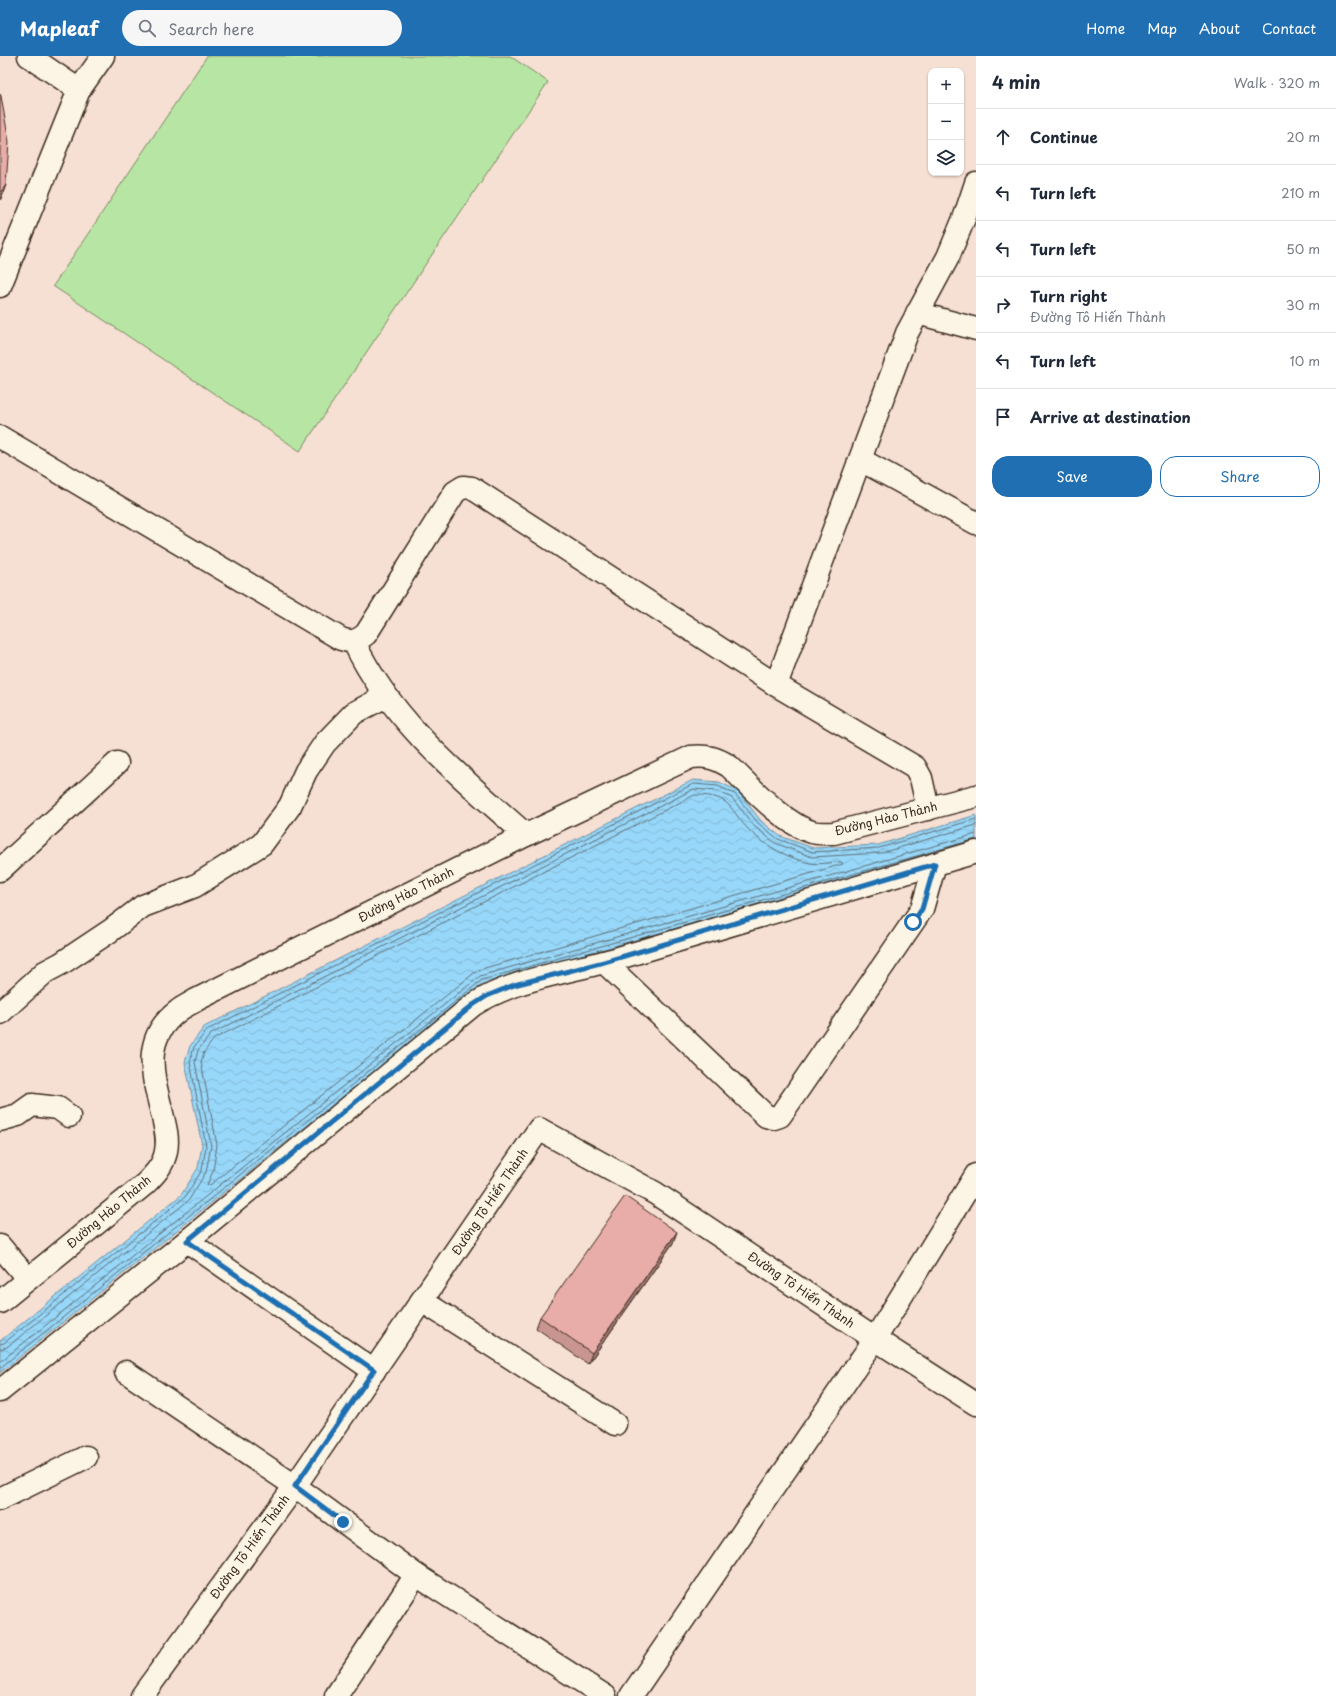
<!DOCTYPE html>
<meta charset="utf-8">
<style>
body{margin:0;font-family:"Playpen Sans",sans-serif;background:#f6f6f7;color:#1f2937}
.controls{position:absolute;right:12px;top:12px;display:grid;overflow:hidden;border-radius:8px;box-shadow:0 1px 3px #0004}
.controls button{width:36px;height:36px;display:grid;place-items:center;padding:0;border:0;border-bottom:1px solid #e0e1e3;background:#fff;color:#1f2937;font:20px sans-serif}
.stop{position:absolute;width:12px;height:12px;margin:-9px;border:3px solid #1f6fb2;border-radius:50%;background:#fff}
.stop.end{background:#1f6fb2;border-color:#fff;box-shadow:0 1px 4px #0008}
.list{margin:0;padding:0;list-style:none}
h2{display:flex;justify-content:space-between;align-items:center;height:52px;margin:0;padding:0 16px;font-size:17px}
h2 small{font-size:13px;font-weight:400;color:#747a83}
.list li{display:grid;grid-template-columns:26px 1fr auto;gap:12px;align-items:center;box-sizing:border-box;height:56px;padding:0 16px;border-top:1px solid #e0e1e3}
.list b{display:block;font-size:15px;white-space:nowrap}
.list p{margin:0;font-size:13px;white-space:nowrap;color:#747a83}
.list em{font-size:13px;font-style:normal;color:#747a83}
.actions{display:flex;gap:8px;padding:12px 16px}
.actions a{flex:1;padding:9px 0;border:1px solid #1f6fb2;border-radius:16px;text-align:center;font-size:14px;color:#1f6fb2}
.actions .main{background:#1f6fb2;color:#fff}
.icon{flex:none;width:22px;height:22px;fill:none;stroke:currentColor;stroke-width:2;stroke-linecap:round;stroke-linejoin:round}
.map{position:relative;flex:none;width:976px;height:1640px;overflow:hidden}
header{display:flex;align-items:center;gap:24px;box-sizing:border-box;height:56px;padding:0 20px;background:#1f6fb2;color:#fff}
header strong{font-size:19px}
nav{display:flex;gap:22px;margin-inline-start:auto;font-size:14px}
.search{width:280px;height:36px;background:#f6f6f7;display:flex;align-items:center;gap:10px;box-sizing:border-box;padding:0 14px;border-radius:22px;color:#747a83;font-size:15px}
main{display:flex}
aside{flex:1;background:#fff}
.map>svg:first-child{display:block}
</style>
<header>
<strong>Mapleaf</strong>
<div class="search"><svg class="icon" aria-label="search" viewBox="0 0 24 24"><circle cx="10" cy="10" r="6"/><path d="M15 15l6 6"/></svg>Search here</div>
<nav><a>Home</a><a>Map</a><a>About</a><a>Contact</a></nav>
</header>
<main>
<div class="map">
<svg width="976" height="1640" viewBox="0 0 976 1640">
<defs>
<pattern id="water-waves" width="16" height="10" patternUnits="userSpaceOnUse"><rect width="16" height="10" fill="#97d7f9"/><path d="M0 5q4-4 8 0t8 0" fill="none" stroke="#83b9d5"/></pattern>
</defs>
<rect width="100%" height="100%" fill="#f6dfd3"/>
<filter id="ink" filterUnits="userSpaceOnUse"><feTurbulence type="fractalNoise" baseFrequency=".025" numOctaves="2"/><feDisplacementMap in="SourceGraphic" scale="8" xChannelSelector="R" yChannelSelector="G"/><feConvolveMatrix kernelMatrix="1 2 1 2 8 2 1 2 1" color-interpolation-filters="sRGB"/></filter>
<g filter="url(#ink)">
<path fill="#b7e6a4" stroke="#798861" d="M 207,0 L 510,0 L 548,26 L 300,395 L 53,230 Z"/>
<path fill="url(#water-waves)" stroke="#7292a1" d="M 693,724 L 719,726 L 738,735 L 761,765 L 780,780 L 813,792 L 878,789 L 976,759 L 976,787 L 484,927 L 0,1317 L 0,1285 L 181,1139 L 198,1112 L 202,1089 L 185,1006 L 190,990 L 204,971 Z"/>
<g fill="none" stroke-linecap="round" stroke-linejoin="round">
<g stroke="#606f76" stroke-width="1">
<path d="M 695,739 C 734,739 728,754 751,776 C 766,790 790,803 810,807 C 820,809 831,806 841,806 L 843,808 L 478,914 L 210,1129 L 207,1129 L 213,1115 L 217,1089 L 201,1006 L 204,996 L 214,983 Z"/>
<path d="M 0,1288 L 4,1287 L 185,1141 L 202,1114 L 206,1090 L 190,1006 L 194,991 L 207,974 L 693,728 L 718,730 L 735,738 L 758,767 L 778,783 L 813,796 L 879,792 L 976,763"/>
<path d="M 0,1293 L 7,1291 L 189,1144 L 206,1116 L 211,1090 L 195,1006 L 198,994 L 211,978 L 694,733 L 717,735 L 732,742 L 754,770 L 775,787 L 812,801 L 881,797 L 976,769"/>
<path d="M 0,1306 L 480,920 L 976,778"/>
<path d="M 0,1312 L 482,924 L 976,783"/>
</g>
<defs>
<g id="minor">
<path d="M 29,0 L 79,34"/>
<path d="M 0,230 L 79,34 L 103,0"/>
<path d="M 917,257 L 976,273"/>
<path d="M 0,381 L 341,583 C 352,587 357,585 366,578 L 455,436 L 463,431 L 472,432 L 776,629 L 915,711 L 921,722 L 928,753"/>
<path d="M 861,404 L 976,467"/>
<path d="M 354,586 C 391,665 462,722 526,779"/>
<path d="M 776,629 L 907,277 L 948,201 L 965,160 L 976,127"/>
<path d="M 0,814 L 117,707"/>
<path d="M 604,906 L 766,1060 L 774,1062 L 780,1060 L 922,853 L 935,808"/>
<path d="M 0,957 L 45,916 L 62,907 L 110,875 L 143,850 L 195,830 L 262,788 L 290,750 L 306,715 L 325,687 L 354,657 L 386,640"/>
<path d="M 0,1064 L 18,1059 L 32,1049 L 58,1052 L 69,1060"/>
<path d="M 187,1185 L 374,1315"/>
<path d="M 0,1190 L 28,1223"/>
<path d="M 422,1245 L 615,1368"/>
<path d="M 0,1246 L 145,1128 C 154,1119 164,1109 166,1095 C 169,1081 164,1067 161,1053 C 152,1017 142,982 178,955 C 183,951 190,948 196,944 L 526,779 L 691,701 C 706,699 716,702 729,710 C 750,730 784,768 812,776 C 818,778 827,777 834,777 L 976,740"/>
<path d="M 126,1316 L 295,1430 L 416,1519 L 605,1640"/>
<path d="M 0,1335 L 187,1185 L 473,949 C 517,921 573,916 622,901 C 740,866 858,831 976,796"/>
<path d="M 0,1443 L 86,1401"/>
<path d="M 142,1640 L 295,1430 L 539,1073 L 655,1137 L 875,1283 L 976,1348"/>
<path d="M 336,1640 L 416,1519"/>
<path d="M 631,1640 L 875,1283 L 976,1119"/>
</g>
</defs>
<use href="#minor" stroke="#3b2a1e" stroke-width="25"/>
<use href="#minor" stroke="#fcf5e5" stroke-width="22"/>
</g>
<path fill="#c89590" stroke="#3b2a1e" d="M 673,1187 L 588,1308 L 536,1272 L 540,1261 Z"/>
<g fill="#a27976" stroke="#3b2a1e">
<path d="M 6,129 L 1,143 L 0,144 L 0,137 Z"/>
<path d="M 677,1176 L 673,1187 L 588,1308 L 592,1297 Z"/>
</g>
<g fill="#e8ada8" stroke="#3b2a1e">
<path d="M 0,38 L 1,40 L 9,86 L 6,129 L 0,137 Z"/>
<path d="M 625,1140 L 677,1176 L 592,1297 L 540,1261 Z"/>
</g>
</g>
<g fill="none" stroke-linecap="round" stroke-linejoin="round" filter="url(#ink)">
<path stroke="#1f6fb2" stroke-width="5" d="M 343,1466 L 295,1430 L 374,1314 L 187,1185 L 473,949 L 487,940 L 514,929 L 604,906 L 935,808 L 922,853 L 913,866"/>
</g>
<g text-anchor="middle" stroke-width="3.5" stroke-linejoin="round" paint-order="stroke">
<g font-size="12" fill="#3b2a1e" stroke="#fcf5e5">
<text transform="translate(886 763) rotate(-14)" y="4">Đường Hào Thành</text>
<text transform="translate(406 839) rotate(-27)" y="4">Đường Hào Thành</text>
<text transform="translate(490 1146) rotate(-56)" y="4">Đường Tô Hiến Thành</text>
<text transform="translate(109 1156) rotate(-40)" y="4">Đường Hào Thành</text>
<text transform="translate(801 1234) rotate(34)" y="4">Đường Tô Hiến Thành</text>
<text transform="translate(250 1491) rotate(-54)" y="4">Đường Tô Hiến Thành</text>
</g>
</g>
</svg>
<div class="controls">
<button>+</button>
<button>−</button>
<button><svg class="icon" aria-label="layers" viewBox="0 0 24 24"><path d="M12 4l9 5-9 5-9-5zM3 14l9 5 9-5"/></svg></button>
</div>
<div class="stop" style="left:913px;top:866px"></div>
<div class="stop end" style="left:343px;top:1466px"></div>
</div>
<aside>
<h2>4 min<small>Walk · 320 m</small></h2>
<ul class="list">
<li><svg class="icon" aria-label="ahead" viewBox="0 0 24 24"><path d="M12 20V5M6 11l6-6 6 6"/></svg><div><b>Continue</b></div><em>20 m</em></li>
<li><svg class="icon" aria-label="left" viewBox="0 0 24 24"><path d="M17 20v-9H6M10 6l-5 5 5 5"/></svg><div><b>Turn left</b></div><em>210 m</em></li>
<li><svg class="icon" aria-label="left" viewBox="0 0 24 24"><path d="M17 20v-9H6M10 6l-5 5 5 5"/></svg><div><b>Turn left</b></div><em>50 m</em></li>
<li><svg class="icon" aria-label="right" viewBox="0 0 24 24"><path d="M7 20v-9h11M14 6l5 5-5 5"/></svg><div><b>Turn right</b><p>Đường Tô Hiến Thành</p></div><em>30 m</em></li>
<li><svg class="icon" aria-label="left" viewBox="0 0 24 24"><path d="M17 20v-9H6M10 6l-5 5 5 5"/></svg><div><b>Turn left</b></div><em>10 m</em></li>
<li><svg class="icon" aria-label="arrive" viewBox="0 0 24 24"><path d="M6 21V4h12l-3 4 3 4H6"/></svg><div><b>Arrive at destination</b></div></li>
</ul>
<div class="actions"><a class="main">Save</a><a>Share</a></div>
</aside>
</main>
